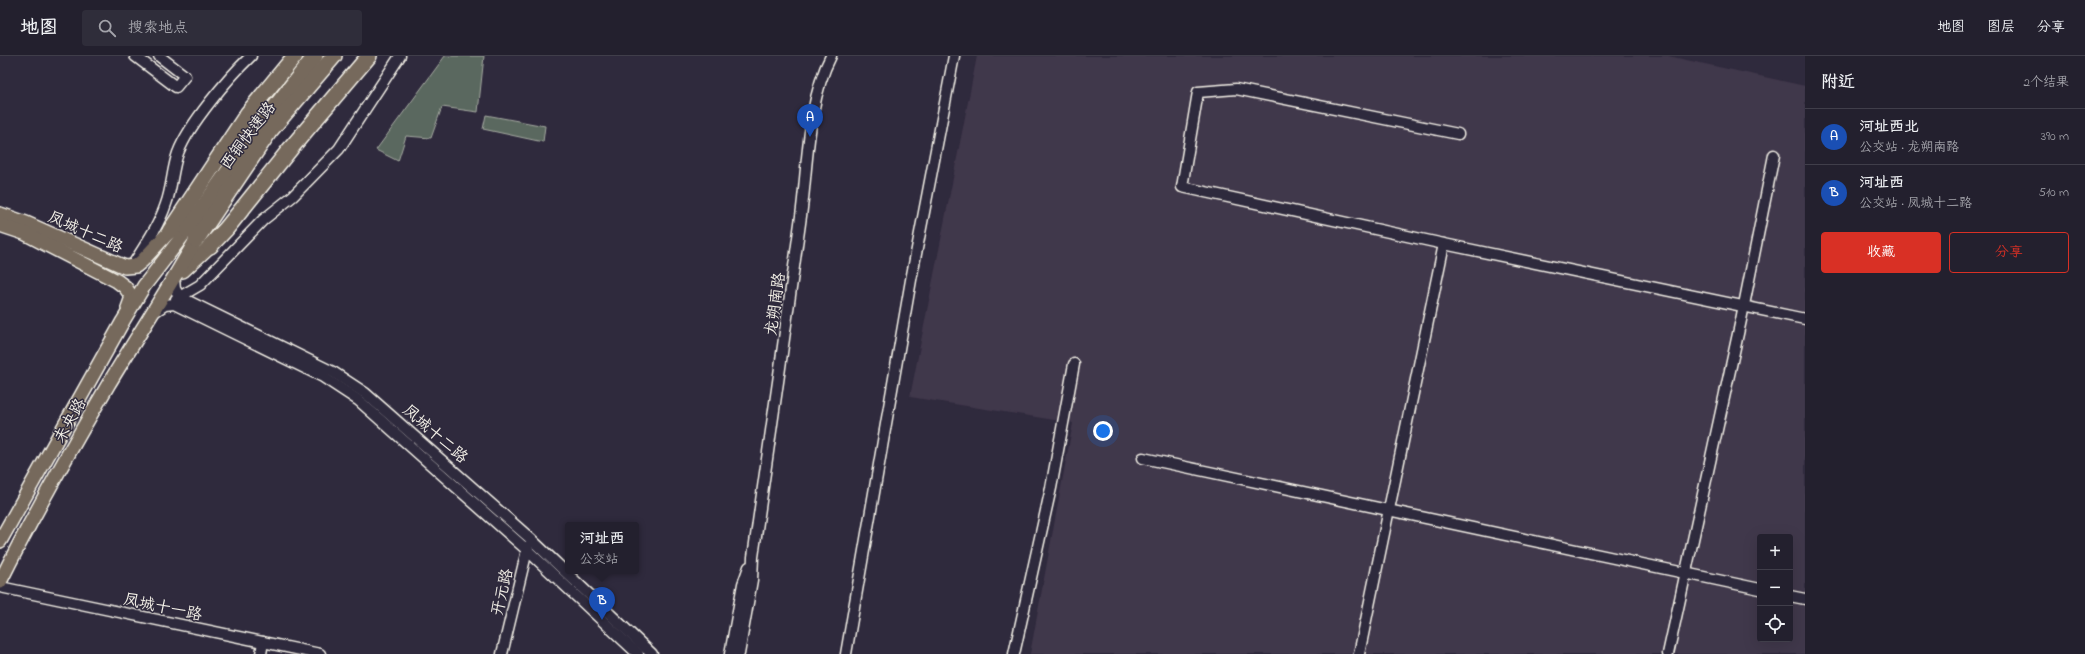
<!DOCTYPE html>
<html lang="zh">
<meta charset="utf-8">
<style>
body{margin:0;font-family:"Indie Flower","LXGW WenKai TC",sans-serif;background:#2f2d3a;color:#f1f3f6}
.controls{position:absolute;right:12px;bottom:12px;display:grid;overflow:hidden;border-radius:4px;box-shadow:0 4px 16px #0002}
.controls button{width:36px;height:36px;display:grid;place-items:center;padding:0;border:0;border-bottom:1px solid #403e4a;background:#23202e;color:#f1f3f6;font:20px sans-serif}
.you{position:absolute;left:1103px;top:375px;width:14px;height:14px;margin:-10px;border:3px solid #fff;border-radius:50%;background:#1a73e8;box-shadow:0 0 0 6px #1a73e833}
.badge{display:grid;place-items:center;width:26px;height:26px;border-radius:50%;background:#d93025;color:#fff;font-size:13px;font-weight:700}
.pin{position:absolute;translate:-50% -33px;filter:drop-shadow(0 1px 2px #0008)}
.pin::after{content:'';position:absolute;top:21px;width:14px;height:12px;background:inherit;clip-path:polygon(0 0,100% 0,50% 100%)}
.popup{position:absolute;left:565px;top:466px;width:74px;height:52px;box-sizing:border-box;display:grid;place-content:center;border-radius:4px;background:#23202e;filter:drop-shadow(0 1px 3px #0005);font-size:13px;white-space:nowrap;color:#a3a3aa}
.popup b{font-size:15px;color:#f1f3f6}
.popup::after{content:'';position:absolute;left:50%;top:100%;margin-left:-8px;border:8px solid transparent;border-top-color:#23202e}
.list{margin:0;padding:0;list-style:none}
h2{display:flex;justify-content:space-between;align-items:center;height:52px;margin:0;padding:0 16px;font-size:17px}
h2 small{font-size:13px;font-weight:400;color:#a3a3aa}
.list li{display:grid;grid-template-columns:26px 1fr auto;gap:12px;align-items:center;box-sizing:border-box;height:56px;padding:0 16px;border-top:1px solid #403e4a}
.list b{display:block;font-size:15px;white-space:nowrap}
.list p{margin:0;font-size:13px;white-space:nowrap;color:#a3a3aa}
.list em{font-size:13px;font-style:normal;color:#a3a3aa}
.actions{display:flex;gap:8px;padding:12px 16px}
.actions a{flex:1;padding:9px 0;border:1px solid #d93025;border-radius:4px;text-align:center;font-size:14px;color:#d93025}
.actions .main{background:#d93025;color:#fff}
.icon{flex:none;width:22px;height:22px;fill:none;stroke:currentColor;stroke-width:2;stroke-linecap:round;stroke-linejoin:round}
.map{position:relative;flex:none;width:1805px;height:598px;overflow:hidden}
header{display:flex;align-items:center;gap:24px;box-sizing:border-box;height:56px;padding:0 20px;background:#23202e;border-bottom:1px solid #403e4a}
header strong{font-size:19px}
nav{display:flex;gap:22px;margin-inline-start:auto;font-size:14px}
.search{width:280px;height:36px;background:#2f2d3a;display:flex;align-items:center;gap:10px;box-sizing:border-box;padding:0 14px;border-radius:4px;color:#a3a3aa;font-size:15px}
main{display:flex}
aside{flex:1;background:#23202e}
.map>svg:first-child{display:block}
</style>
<header>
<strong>地图</strong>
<div class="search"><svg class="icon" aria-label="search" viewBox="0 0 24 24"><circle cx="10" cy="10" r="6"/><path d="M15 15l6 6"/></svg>搜索地点</div>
<nav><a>地图</a><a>图层</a><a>分享</a></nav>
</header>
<main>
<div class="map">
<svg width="1805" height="598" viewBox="0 0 1805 598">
<rect width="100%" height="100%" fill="#2f2a3d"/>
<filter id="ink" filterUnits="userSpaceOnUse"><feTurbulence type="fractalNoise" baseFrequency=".025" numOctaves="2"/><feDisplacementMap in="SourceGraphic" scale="8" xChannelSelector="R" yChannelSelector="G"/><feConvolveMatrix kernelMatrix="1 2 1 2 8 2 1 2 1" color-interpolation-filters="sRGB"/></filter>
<g filter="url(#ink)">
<path fill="#41374b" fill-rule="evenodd" d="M 977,0 L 1668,0 L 1805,30 L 1805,598 L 1030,598 L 1073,367 L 910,341 ZM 1760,481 L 1790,481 L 1790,583 L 1760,583 Z"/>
<g fill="#5a685e" stroke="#a7aca3">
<path d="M 445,0 L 484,0 L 478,56 L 442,51 L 431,82 L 406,80 L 398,105 L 376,94 Z"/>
<path d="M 486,59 L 545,70 L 543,86 L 483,73 Z"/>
</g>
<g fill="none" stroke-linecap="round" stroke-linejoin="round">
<defs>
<g id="minor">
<path d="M 135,0 L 176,31 L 185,20 L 159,0"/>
<path d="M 1458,78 L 1236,33 L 1198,36 L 1182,131 L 1444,188 L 1805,263"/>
<path d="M 134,207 C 146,188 159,169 166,148 C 172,132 172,114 178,97 C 189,68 228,22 251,0"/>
<path d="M 174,223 L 175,233 L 180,241 L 333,316 L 365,337 L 532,484 L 652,598"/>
<path d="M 176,243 L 200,229 L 263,164 L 293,140 L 339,93 L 400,0"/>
<path d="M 154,256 L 165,249 L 174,248 L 323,321 L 358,344 L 527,494 L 638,598"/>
<path d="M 1143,402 L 1760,533"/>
<path d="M 0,531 L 320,598"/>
<path d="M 1790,540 L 1805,543"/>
<path d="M 261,598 L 263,586"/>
<path d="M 502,598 L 528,490"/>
<path d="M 730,598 L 743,528 L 749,511"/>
<path d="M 739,598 L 752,524 L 753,501 C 770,387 785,274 801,160 C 808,109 807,46 831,0"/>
<path d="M 846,598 L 911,224 L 954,0"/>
<path d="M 1014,598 L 1051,432 L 1074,308"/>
<path d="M 1359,598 L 1444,188"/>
<path d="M 1668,598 L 1741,264 L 1774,99"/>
</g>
<g id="major">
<path d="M 0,158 L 26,167 L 125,211 L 136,210 L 142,205 L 170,175"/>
<path d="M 0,169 L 24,177 L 117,225 L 125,231 L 132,241 L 128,252"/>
<path d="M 183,215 L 210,190"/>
<path d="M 0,485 L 123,265 L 144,230 L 187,174"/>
<path d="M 0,526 C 33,459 70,394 108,329 C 137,281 168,233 196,184"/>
</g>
<g id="highway">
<path d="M 187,174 L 261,69 L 315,0"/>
<path d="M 170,175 L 248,57 L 295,0"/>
<path d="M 196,184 L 269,76 L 334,0"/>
<path d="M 210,190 L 226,173 L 291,92 L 369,0"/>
</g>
</defs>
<use href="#minor" stroke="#f4f1e8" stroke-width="13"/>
<use href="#major" stroke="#f4f1e8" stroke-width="16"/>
<use href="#highway" stroke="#f4f1e8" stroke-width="18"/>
<use href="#minor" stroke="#2f2a3d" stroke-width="10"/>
<use href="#major" stroke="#76695c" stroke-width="13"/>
<use href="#highway" stroke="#76695c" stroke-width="15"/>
</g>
</g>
<g text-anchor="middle" stroke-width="3" stroke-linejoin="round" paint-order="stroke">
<g font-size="16" fill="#f4f1e8" stroke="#2f2a3d">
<text transform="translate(247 79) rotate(-53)" y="6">西铜快速路</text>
<text transform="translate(86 175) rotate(24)" y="6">凤城十二路</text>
<text transform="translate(774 248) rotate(-82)" y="6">龙朔南路</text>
<text transform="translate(69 364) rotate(-61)" y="6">未央路</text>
<text transform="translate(436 377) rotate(41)" y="6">凤城十二路</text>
<text transform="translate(501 536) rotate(-77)" y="6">开元路</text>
<text transform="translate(163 550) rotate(12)" y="6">凤城十一路</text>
</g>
</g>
</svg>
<div class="controls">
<button>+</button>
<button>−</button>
<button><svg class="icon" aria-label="locate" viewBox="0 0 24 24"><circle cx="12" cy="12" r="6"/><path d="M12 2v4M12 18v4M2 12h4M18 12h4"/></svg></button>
</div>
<div class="you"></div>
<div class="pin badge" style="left:810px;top:81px;background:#1a4fb4">A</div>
<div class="pin badge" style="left:602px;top:564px;background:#1a4fb4">B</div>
<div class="popup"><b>河址西</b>公交站</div>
</div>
<aside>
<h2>附近<small>2个结果</small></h2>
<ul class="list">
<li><span class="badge" style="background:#1a4fb4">A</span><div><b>河址西北</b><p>公交站 · 龙朔南路</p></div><em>390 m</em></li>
<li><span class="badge" style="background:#1a4fb4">B</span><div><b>河址西</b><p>公交站 · 凤城十二路</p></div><em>510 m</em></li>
</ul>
<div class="actions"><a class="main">收藏</a><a>分享</a></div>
</aside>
</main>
